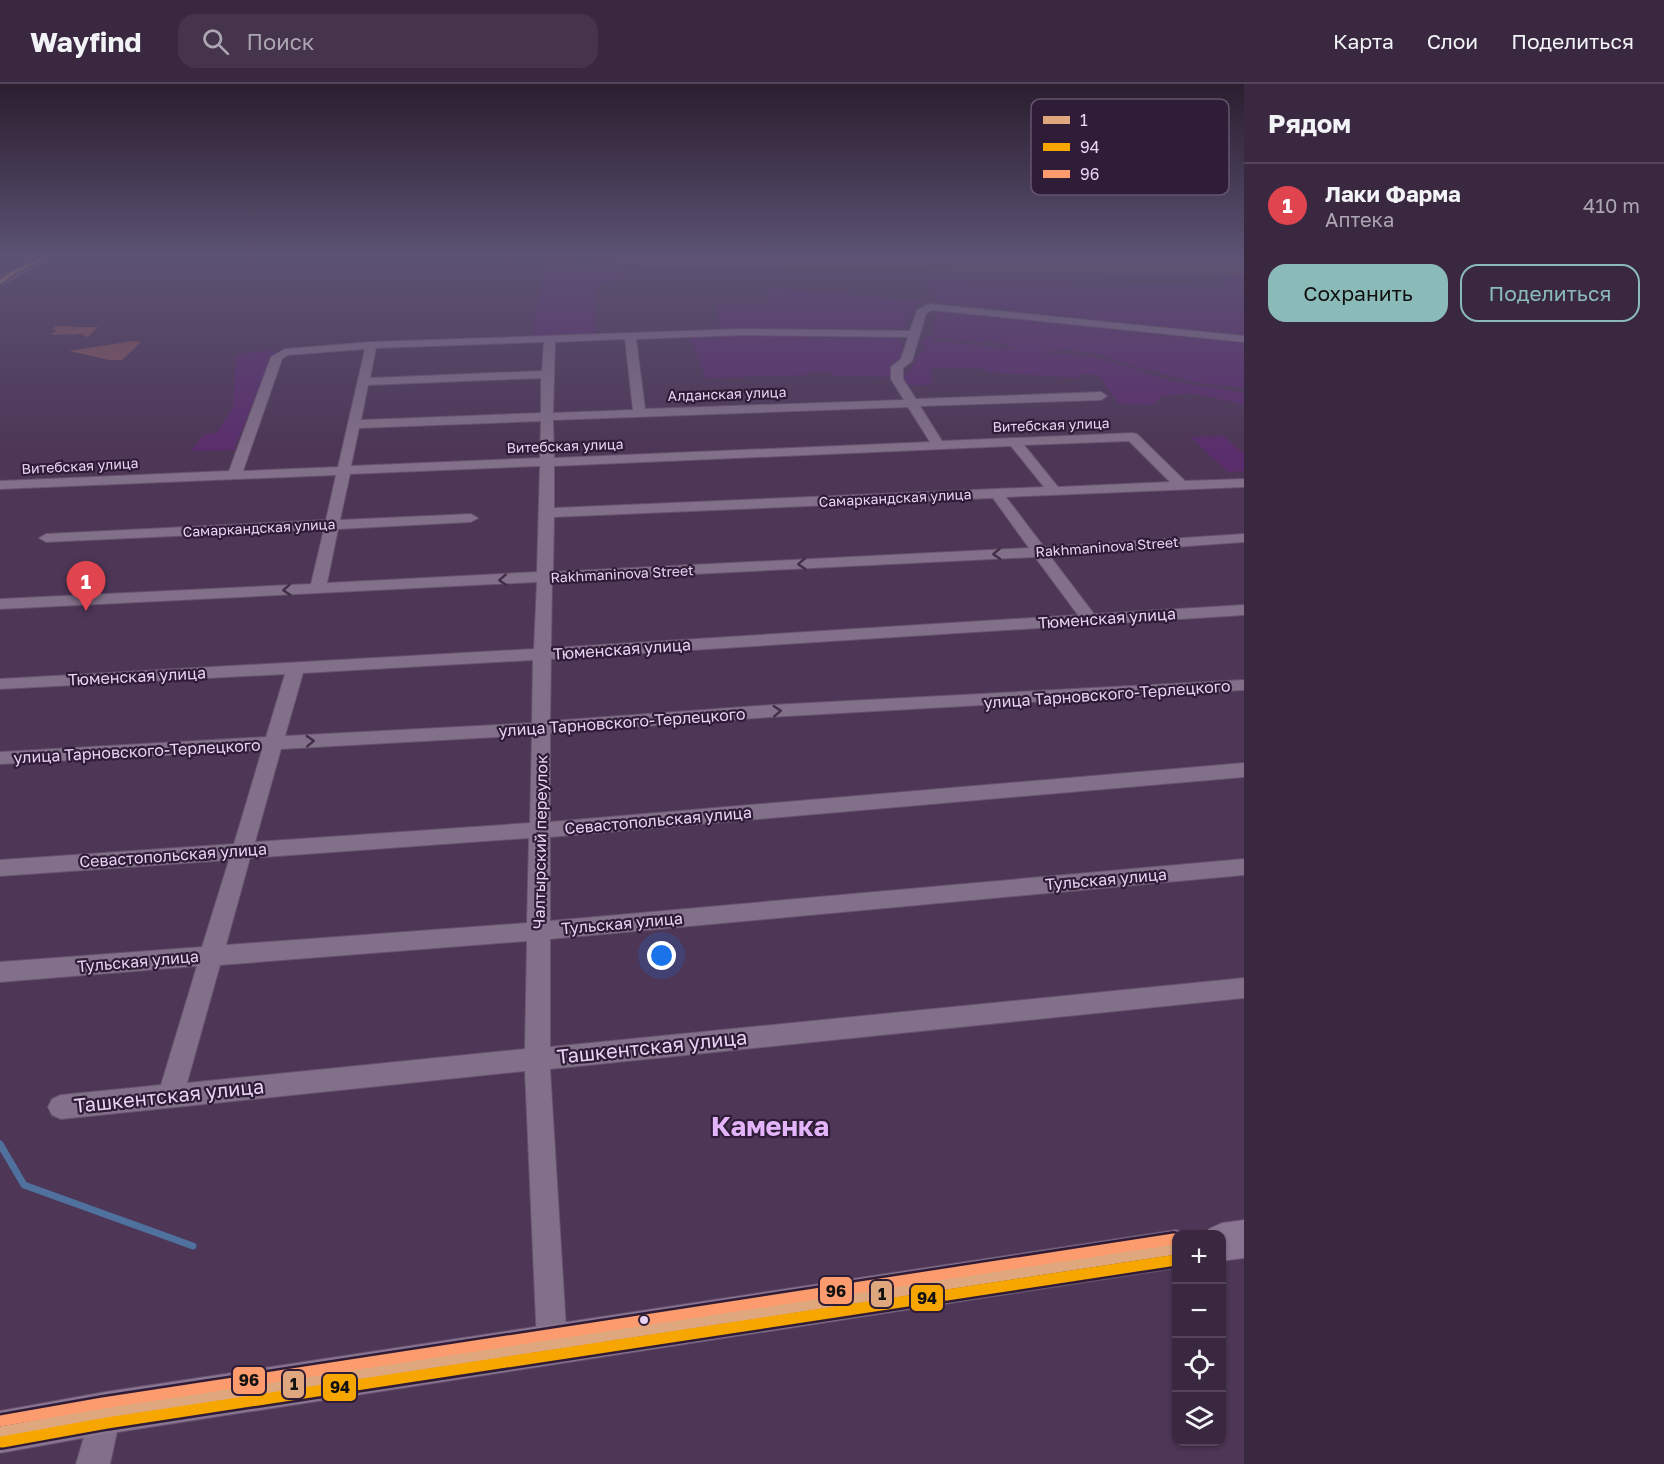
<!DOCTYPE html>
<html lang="ru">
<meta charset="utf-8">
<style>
body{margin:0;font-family:"Golos Text",sans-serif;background:#45344b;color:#f1f3f6}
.controls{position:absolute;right:18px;bottom:18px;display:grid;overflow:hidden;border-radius:12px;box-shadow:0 2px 4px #0004}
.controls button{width:54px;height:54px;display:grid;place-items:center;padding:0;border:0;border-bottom:2px solid #544459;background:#3a2840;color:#f1f3f6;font:30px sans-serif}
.you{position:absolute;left:662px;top:872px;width:21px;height:21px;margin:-15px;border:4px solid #fff;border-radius:50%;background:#1a73e8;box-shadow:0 0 0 9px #1a73e833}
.badge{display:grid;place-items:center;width:39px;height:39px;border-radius:50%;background:#8bbbb9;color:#fff;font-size:20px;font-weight:700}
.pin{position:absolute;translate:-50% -50px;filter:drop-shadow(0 2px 3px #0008)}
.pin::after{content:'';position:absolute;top:32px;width:21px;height:18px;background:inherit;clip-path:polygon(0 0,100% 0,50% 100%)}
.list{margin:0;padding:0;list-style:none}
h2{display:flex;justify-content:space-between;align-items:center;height:78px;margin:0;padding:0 24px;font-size:26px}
h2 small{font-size:20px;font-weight:400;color:#aba6b1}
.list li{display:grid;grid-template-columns:39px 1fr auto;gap:18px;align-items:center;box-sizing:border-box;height:84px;padding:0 24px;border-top:2px solid #544459}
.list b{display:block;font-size:22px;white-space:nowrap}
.list p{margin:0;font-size:20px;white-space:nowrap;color:#aba6b1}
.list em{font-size:20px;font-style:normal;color:#aba6b1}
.actions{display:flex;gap:12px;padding:18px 24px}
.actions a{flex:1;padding:14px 0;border:2px solid #8bbbb9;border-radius:18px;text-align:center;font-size:21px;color:#8bbbb9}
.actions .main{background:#8bbbb9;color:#111}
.icon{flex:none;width:33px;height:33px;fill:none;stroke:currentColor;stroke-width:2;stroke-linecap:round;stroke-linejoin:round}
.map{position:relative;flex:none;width:1244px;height:1380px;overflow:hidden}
header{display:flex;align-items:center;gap:36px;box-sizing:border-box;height:84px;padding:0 30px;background:#3a2840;border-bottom:2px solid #544459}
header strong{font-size:28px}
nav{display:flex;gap:33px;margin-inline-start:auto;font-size:21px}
.search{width:420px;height:54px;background:#45344b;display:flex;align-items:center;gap:15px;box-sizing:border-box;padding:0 21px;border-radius:18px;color:#aba6b1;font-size:22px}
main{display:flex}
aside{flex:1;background:#3a2840}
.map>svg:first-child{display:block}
</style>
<header>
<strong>Wayfind</strong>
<div class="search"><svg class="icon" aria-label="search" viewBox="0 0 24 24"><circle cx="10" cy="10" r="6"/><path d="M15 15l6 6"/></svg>Поиск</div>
<nav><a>Карта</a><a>Слои</a><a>Поделиться</a></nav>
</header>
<main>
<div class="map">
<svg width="1244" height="1380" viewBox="0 0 1244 1380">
<rect width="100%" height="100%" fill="#4d3656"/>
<g fill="#5a2e6c">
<path d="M 545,177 L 626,185 L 622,196 L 597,202 L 595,250 L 531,253 Z"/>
<path d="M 1223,192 L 1244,192 L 1244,251 L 939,218 L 920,193 L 982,198 L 1178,200 L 1222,203 Z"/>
<path d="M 766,203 L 920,217 L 903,244 L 720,245 L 716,221 L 768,221 Z"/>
<path d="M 939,225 L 1159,251 L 1185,253 L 1187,251 L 1244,257 L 1244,304 L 1197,299 L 1161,290 L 1158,287 L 1139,285 L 1097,270 L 1068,266 L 1037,268 L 1092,272 L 1172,297 L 1244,309 L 1244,322 L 1234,318 L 1189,309 L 1162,312 L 1154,321 L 1119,320 L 1098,291 L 1078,290 L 1079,294 L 1000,289 L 987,288 L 986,285 L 930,283 L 933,295 L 931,301 L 906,301 L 904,291 L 906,291 L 925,262 L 921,260 L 926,252 L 933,252 L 934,257 L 1020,265 L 988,256 L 987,259 L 935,254 L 931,246 Z"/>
<path d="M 688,251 L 898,252 L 906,271 L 898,278 L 890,278 L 892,293 L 835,292 L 832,289 L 810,288 L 809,291 L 706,294 Z"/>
<path d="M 276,266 L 276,271 L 270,275 L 238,356 L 234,360 L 236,366 L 191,367 L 204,350 L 217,349 L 233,322 L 236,270 Z"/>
<path d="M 1223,352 L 1244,370 L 1244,387 L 1228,388 L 1190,353 Z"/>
</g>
<g fill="#815259">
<path d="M 591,174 L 1244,174 L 1244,190 L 693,184 L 656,183 Z"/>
<path d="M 56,242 L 74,242 L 70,247 L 75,243 L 98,243 L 88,253 L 83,252 L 84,250 L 45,251 L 52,250 L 57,246 L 52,245 Z"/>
<path d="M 133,257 L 141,258 L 122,276 L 109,276 L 69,267 Z"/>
</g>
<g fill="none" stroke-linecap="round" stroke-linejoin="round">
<path stroke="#50709e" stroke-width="7" d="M 0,1060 L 24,1101 L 193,1162"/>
<defs>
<g id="minor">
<path d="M 930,220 L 1244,252 L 1244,258 L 932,226 L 926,230 L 912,277 L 903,284 L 903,295 L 916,315 L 1101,308 L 1107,312 L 1101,316 L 920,322 L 942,357 L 1132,349 L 1137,350 L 1185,397 L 1244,395 L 1244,403 L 1006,413 L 1044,463 L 1244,450 L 1244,458 L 1050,472 L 1094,530 L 1244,521 L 1244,531 L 551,575 L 550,637 L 771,621 L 1244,596 L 1244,606 L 771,633 L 550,649 L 550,738 L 1244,679 L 1244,693 L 550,753 L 550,837 L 1244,775 L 1244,791 L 550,855 L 550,963 L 1244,894 L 1244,914 L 550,985 L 567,1260 L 563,1271 L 552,1275 L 541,1271 L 537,1260 L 525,987 L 61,1035 L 52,1031 L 48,1023 L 52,1015 L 61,1011 L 161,1001 L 197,882 L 0,898 L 0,878 L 202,863 L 229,776 L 0,792 L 0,776 L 234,760 L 262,666 L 0,680 L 0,668 L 266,653 L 285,590 L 0,605 L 0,595 L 534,565 L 537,498 L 0,525 L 0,515 L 311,500 L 324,445 L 46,458 L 39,454 L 46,450 L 326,436 L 336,391 L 0,405 L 0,397 L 229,387 L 271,273 L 285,265 L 371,258 L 743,245 L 910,247 L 917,226 ZM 743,251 L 908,253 L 901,275 L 891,283 L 891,295 L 904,316 L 645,325 L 636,255 ZM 625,255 L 633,326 L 553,329 L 555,258 ZM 544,258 L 542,287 L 370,294 L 376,264 ZM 365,265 L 338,383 L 243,387 L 282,275 L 288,271 ZM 541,294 L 541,329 L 361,336 L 368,301 ZM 908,323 L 930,358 L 554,374 L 553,336 ZM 541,337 L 540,374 L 351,382 L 359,344 ZM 1129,357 L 1170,398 L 1058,403 L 1024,361 ZM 1011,362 L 1044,403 L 554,424 L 554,382 ZM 540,382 L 537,488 L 327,499 L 338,445 L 471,438 L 478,434 L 471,430 L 340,436 L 350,390 ZM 993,414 L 1029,464 L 553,488 L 554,433 ZM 1035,473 L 1078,531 L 551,564 L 552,497 ZM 533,576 L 532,639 L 285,652 L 303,589 ZM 532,651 L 530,739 L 255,758 L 281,665 ZM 529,754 L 527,839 L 226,861 L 250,774 ZM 527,857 L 525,965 L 187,999 L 220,881 Z"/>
<path d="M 105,1313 L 116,1318 L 121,1329 L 110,1380 L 76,1380 L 94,1318 Z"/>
</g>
<g id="major">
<path d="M 35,174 L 51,174 L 0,202 L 0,192 Z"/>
<path d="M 1244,1136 L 1244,1174 L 1222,1177 L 1222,1150 L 1206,1150 L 1209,1145 L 1222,1139 Z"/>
<path d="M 1176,1146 L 1187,1150 L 1176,1150 L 1176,1184 L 105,1350 L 0,1369 L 0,1327 L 105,1308 Z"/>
</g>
</defs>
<use href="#minor" stroke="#66526e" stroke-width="2"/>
<use href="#major" stroke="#66526e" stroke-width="2"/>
<use href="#minor" fill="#826f89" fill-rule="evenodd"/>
<use href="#major" fill="#897592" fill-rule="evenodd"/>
<defs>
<path id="bus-1-far1" d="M 0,198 L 14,188 L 45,174"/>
<path id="bus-1" d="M 0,1348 L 105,1329 L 1176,1165"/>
<path id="bus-2" d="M 2,1358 L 107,1339 L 1176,1176"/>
<path id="bus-3" d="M 0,1337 L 103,1319 L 1174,1155"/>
</defs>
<use href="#bus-1-far1" stroke="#2f1c37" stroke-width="6"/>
<use href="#bus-1" stroke="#2f1c37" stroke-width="16"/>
<use href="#bus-2" stroke="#2f1c37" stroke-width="16"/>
<use href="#bus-3" stroke="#2f1c37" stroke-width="16"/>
<use href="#bus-1-far1" stroke="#dfa77e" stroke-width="4"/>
<use href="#bus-1" stroke="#dfa77e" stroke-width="11"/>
<use href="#bus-2" stroke="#f7a600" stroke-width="11"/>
<use href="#bus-3" stroke="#fc9b6d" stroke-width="11"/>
</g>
<defs><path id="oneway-chevron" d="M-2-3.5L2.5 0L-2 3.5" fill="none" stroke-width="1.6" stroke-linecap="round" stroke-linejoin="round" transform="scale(1.5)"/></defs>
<g stroke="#402d47">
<use href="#oneway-chevron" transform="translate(997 470) rotate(177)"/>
<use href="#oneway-chevron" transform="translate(802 480) rotate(177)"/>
<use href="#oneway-chevron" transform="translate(503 496) rotate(177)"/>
<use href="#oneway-chevron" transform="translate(287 506) rotate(177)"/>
<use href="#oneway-chevron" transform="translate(777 627) rotate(-3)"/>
<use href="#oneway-chevron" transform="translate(310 657) rotate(-3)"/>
</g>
<linearGradient id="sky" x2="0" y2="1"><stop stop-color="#2a1e2f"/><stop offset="0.47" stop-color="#5c5273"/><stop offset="1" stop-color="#5c5273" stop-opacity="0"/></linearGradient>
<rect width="1244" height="367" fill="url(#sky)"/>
<circle fill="#ead2f5" stroke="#2f1c37" stroke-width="2" cx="644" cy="1236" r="5"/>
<g text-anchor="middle" stroke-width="4.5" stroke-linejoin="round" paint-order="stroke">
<g font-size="14" fill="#ead2f5" stroke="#2f1c37">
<text transform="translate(727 310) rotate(-2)" y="5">Алданская улица</text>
<text transform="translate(1051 341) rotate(-2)" y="5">Витебская улица</text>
<text transform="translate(565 362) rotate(-2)" y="5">Витебская улица</text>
<text transform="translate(80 382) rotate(-3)" y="5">Витебская улица</text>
<text transform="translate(895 414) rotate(-3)" y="5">Самаркандская улица</text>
<text transform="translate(259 444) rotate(-3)" y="5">Самаркандская улица</text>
<text transform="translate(1107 463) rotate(-4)" y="5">Rakhmaninova Street</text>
<text transform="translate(622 490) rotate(-3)" y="5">Rakhmaninova Street</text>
</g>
<g font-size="16" fill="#ead2f5" stroke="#2f1c37">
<text transform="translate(1107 534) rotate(-4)" y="6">Тюменская улица</text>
<text transform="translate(622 565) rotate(-4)" y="6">Тюменская улица</text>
<text transform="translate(137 592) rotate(-3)" y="6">Тюменская улица</text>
<text transform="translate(1107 610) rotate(-4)" y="6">улица Тарновского-Терлецкого</text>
<text transform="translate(622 638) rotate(-4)" y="6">улица Тарновского-Терлецкого</text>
<text transform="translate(137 667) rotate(-3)" y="6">улица Тарновского-Терлецкого</text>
<text transform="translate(658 736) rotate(-5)" y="6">Севастопольская улица</text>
<text transform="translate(540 758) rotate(-89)" y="6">Чалтырский переулок</text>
<text transform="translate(173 771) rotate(-4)" y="6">Севастопольская улица</text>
<text transform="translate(1106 795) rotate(-5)" y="6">Тульская улица</text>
<text transform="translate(622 839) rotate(-5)" y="6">Тульская улица</text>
<text transform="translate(138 877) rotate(-5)" y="6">Тульская улица</text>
</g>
<g font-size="20" fill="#ead2f5" stroke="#2f1c37">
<text transform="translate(652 963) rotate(-6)" y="7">Ташкентская улица</text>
<text transform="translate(169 1012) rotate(-6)" y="7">Ташкентская улица</text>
</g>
<g font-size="27" font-weight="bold" fill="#e4b4fa" stroke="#2f1c37">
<text x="770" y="1052">Каменка</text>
</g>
</g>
<rect x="1031" y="15" width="198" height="96" rx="9" fill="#2f1c37" stroke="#675370" stroke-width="1.5"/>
<rect x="1043" y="32" width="27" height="8" fill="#dfa77e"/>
<rect x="1043" y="59" width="27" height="8" fill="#f7a600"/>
<rect x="1043" y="86" width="27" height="8" fill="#fc9b6d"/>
<g font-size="16" fill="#ead2f5">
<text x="1080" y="42">1</text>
<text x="1080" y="69">94</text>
<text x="1080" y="96">96</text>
</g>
<g stroke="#2f1c37" stroke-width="2">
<rect x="819" y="1192" width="34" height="29" rx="6" fill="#fc9b6d"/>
<rect x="870" y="1196" width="23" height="28" rx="6" fill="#dfa77e"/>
<rect x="910" y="1200" width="34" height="28" rx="6" fill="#f7a600"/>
<rect x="232" y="1282" width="34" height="29" rx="6" fill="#fc9b6d"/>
<rect x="282" y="1286" width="23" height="29" rx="6" fill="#dfa77e"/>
<rect x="322" y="1289" width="35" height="29" rx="6" fill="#f7a600"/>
</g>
<g font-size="16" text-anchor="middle" font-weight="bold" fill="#111">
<text x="836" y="1213">96</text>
<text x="882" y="1216">1</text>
<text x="927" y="1220">94</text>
<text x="249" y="1302">96</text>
<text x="294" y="1306">1</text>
<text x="340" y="1309">94</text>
</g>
</svg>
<div class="controls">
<button>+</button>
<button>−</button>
<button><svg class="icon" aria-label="locate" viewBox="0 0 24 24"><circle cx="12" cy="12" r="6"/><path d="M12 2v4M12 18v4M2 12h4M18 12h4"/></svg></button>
<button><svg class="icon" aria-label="layers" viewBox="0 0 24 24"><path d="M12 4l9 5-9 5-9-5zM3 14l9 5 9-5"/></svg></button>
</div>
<div class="you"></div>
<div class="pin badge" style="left:86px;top:527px;background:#e0444e">1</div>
</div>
<aside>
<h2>Рядом<small></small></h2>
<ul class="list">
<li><span class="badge" style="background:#e0444e">1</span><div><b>Лаки Фарма</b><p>Аптека</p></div><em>410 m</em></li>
</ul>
<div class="actions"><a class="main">Сохранить</a><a>Поделиться</a></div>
</aside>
</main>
